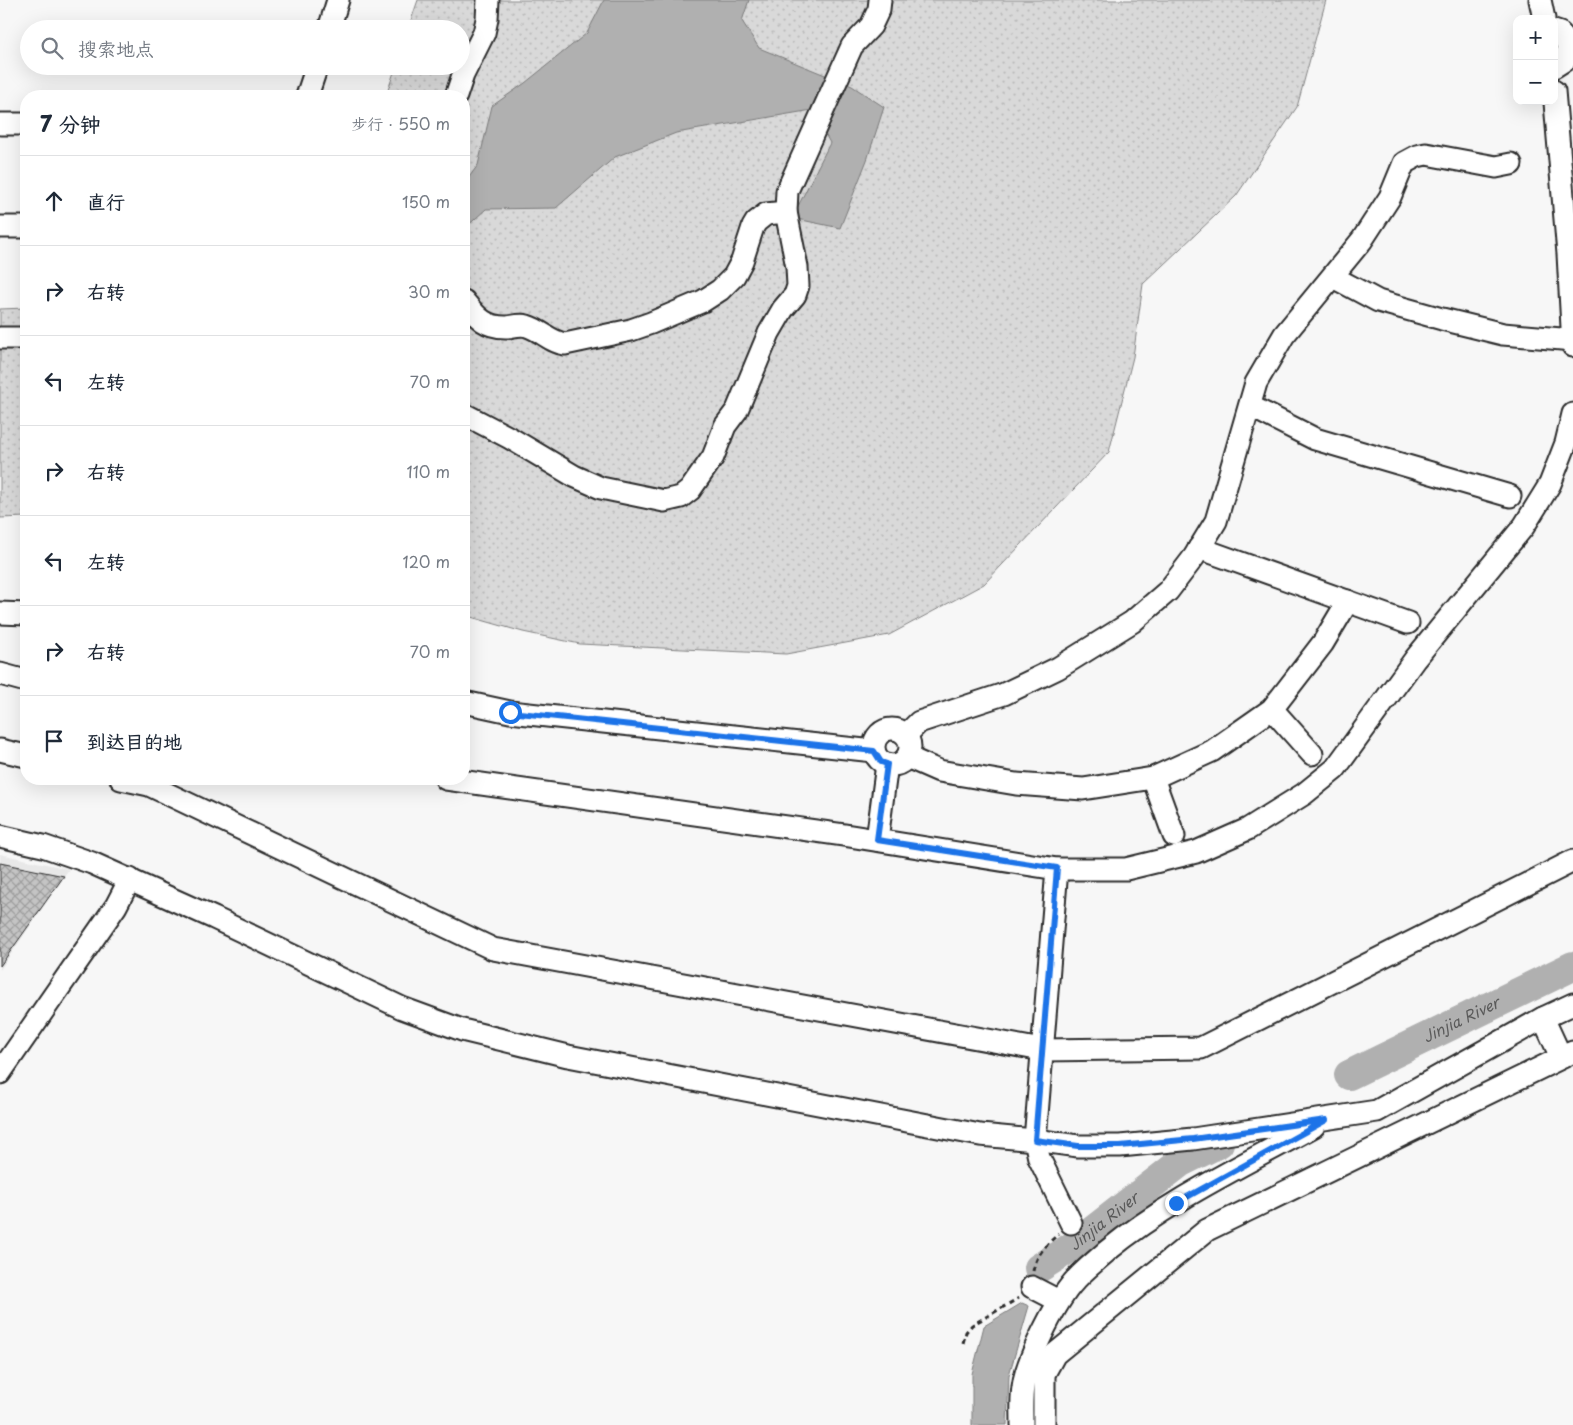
<!DOCTYPE html>
<html lang="zh">
<meta charset="utf-8">
<style>
body{margin:0;font-family:"Playpen Sans","LXGW WenKai TC",sans-serif;background:#f2f2f3;color:#1f2937}
.controls{position:absolute;right:15px;top:15px;display:grid;overflow:hidden;border-radius:10px;box-shadow:0 5px 20px #0002}
.controls button{width:45px;height:45px;display:grid;place-items:center;padding:0;border:0;border-bottom:1px solid #e0e1e3;background:#fff;color:#1f2937;font:25px sans-serif}
.stop{position:absolute;width:15px;height:15px;margin:-11px;border:4px solid #1a73e8;border-radius:50%;background:#fff}
.stop.end{background:#1a73e8;border-color:#fff;box-shadow:0 1px 5px #0008}
.list{margin:0;padding:0;list-style:none}
h2{display:flex;justify-content:space-between;align-items:center;height:65px;margin:0;padding:0 20px;font-size:21px}
h2 small{font-size:16px;font-weight:400;color:#747a83}
.list li{display:grid;grid-template-columns:32px 1fr auto;gap:15px;align-items:center;box-sizing:border-box;height:90px;padding:0 20px;border-top:1px solid #e0e1e3}
.list b{display:block;font-size:19px;white-space:nowrap}
.list em{font-size:16px;font-style:normal;color:#747a83}
.icon{flex:none;width:28px;height:28px;fill:none;stroke:currentColor;stroke-width:2;stroke-linecap:round;stroke-linejoin:round}
.map{position:relative;flex:none;width:1573px;height:1425px;overflow:hidden}
.search{position:absolute;background:#fff;box-shadow:0 5px 20px #0002;left:20px;top:20px;width:450px;height:55px;display:flex;align-items:center;gap:12px;box-sizing:border-box;padding:0 18px;border-radius:28px;color:#747a83;font-size:19px}
.panel{position:absolute;background:#fff;box-shadow:0 5px 20px #0002;left:20px;top:90px;width:450px;height:695px;border-radius:20px}
.map>svg:first-child{display:block}
</style>
<div class="map">
<svg width="1573" height="1425" viewBox="0 0 1573 1425">
<defs>
<pattern id="grass-dots" width="8" height="8" patternUnits="userSpaceOnUse" patternTransform="scale(1.25)"><rect width="8" height="8" fill="#d9d9d9"/><path d="M2 2h.1M6 6h.1" fill="none" stroke="#bababa" stroke-width="1.8" stroke-linecap="round"/></pattern>
<pattern id="building-cross-hatch" width="8" height="8" patternUnits="userSpaceOnUse" patternTransform="scale(1.25)"><rect width="8" height="8" fill="#c4c4c4"/><path d="M0 0l8 8M0 8l8-8" fill="none" stroke="#9f9f9f"/></pattern>
</defs>
<rect width="100%" height="100%" fill="#f7f7f7"/>
<filter id="ink" filterUnits="userSpaceOnUse"><feTurbulence type="fractalNoise" baseFrequency=".02" numOctaves="2"/><feDisplacementMap in="SourceGraphic" scale="10" xChannelSelector="R" yChannelSelector="G"/><feConvolveMatrix kernelMatrix="1 2 1 2 8 2 1 2 1" color-interpolation-filters="sRGB"/></filter>
<g filter="url(#ink)">
<path fill="#e8e8e8" d="M 0,854 L 69,869 L 0,970 Z"/>
<g fill="url(#grass-dots)" stroke="#828282">
<path d="M 418,0 L 1326,0 L 1297,107 L 1236,196 L 1143,284 L 1133,357 L 1109,452 L 984,584 L 889,635 L 786,654 L 580,644 L 523,632 L 464,615 L 464,96 L 386,96 L 396,66 L 461,66 L 461,29 L 408,29 Z"/>
<path d="M 26,308 L 26,517 L 0,518 L 0,309 Z"/>
</g>
<g fill="#b0b0b0" stroke="#7b7b7b">
<path d="M 604,0 L 749,0 L 742,21 L 759,48 L 852,86 L 884,107 L 867,160 L 840,228 L 792,218 L 830,143 L 812,110 L 676,133 L 615,157 L 556,208 L 486,209 L 464,229 L 464,184 L 478,165 L 492,106 L 525,83 L 587,33 Z"/>
<path d="M 1022,1303 L 1029,1306 L 1009,1375 L 1007,1425 L 972,1425 L 972,1374 L 984,1326 Z"/>
</g>
<g fill="none" stroke-linecap="round" stroke-linejoin="round">
<g stroke="#b0b0b0" stroke-width="30">
<path id="s1" d="M 1349,1075 L 1573,966"/>
<path id="s2" d="M 1039,1268 L 1073,1246 L 1181,1162 L 1219,1143"/>
</g>
</g>
<path fill="url(#building-cross-hatch)" stroke="#2b2b2b" d="M 0,863 L 64,876 L 0,966 Z"/>
<g fill="none" stroke-linecap="round" stroke-linejoin="round">
<defs>
<g id="minor">
<path d="M 1540,0 L 1544,19"/>
<path d="M 329,29 L 338,0"/>
<path d="M 1554,31 L 1560,33 L 1568,45 L 1565,60 L 1554,67"/>
<path d="M 1554,91 L 1568,254 L 1573,346"/>
<path d="M 307,96 L 317,66"/>
<path d="M 456,96 L 463,75 L 484,33 L 487,19 L 488,0"/>
<path d="M 0,124 L 26,124"/>
<path d="M 0,227 L 26,227"/>
<path d="M 1333,277 L 1378,301 L 1442,319 L 1503,334 L 1573,340"/>
<path d="M 464,301 C 477,317 485,328 508,327 C 514,326 521,324 527,326 C 541,330 550,342 565,344 L 631,330 L 651,323 L 703,301 L 720,290 L 734,276 L 742,261 L 753,227 L 756,222 L 766,214 L 786,212"/>
<path d="M 0,338 L 26,338"/>
<path d="M 1250,406 L 1315,439 L 1510,496"/>
<path d="M 464,414 L 510,438 L 574,476 L 601,488 L 664,501 L 681,497 L 690,490 L 713,457 L 725,426 L 737,410 L 769,333 L 783,309 L 795,295 L 798,286 L 797,267 L 786,212 L 787,191 L 852,46 L 871,26 L 879,9 L 880,0"/>
<path d="M 1199,548 L 1408,623"/>
<path d="M 0,613 L 26,614"/>
<path d="M 0,674 L 26,681"/>
<path d="M 464,702 L 510,712 L 874,751"/>
<path d="M 1272,709 L 1312,754"/>
<circle cx="892" cy="747" r="18"/>
<path d="M 906,735 L 919,722 L 1004,694 L 1058,668 L 1132,622 L 1168,591 L 1194,557 L 1216,521 L 1256,383 L 1284,335 L 1362,240 L 1390,197 L 1404,163 L 1417,156 L 1426,154 L 1496,167 L 1511,164"/>
<path d="M 0,750 L 26,756"/>
<path d="M 907,757 L 939,771 L 1016,784 L 1083,789 L 1153,778 L 1212,751 L 1272,709 L 1323,643 L 1348,601"/>
<path d="M 1153,778 L 1174,836"/>
<path d="M 121,779 L 149,785 L 493,949 L 1042,1050 L 1201,1048 L 1573,861"/>
<path d="M 446,779 L 844,835 L 1057,869 L 1126,869 L 1196,852 L 1248,829 L 1304,794 L 1335,769 L 1415,659 L 1524,526 L 1550,484 L 1566,443 L 1573,414"/>
<path d="M 0,836 L 43,846 L 92,863 L 214,918 L 402,1008 L 462,1030 L 568,1056 L 980,1135 L 1035,1140 L 1078,1146 L 1120,1146 L 1193,1139 L 1377,1111 L 1543,1018 L 1573,1004"/>
<path d="M 877,840 L 887,764"/>
<path d="M 1057,869 L 1035,1140 L 1039,1158 L 1071,1223"/>
<path d="M 1543,1018 L 1561,1057"/>
<path d="M 0,1073 L 116,906 L 130,879"/>
<path d="M 1032,1287 L 1059,1301"/>
<path d="M 1022,1425 C 1022,1413 1021,1400 1023,1387 C 1026,1361 1054,1306 1071,1285 C 1081,1272 1095,1262 1107,1251 C 1169,1200 1244,1165 1314,1126"/>
<path d="M 1044,1425 L 1044,1374 L 1055,1354 L 1207,1230 L 1573,1052"/>
</g>
</defs>
<use href="#minor" stroke="#2b2b2b" stroke-width="25"/>
<g stroke="#2b2b2b" stroke-width="3" stroke-dasharray="5 4" stroke-linecap="butt">
<path d="M 1033,1271 C 1037,1254 1046,1244 1059,1234"/>
<path d="M 963,1343 L 966,1332 L 972,1325 L 1019,1298"/>
</g>
<use href="#minor" stroke="#fff" stroke-width="21"/>
</g>
</g>
<g fill="none" stroke-linecap="round" stroke-linejoin="round" filter="url(#ink)">
<path stroke="#1a73e8" stroke-width="6" d="M 510,712 L 874,751 L 881,762 L 887,764 L 877,840 L 1057,868 L 1035,1140 L 1078,1146 L 1120,1146 L 1193,1139 L 1326,1120 L 1176,1203"/>
</g>
<g text-anchor="middle" stroke-width="4" stroke-linejoin="round" paint-order="stroke">
<g font-size="15" font-style="italic" fill="#5a5a5a" stroke="#fff">
<text dy="5" stroke="none"><textPath href="#s1" startOffset="125">Jinjia River</textPath></text>
<text dy="5" stroke="none"><textPath href="#s2" startOffset="80">Jinjia River</textPath></text>
</g>
</g>
</svg>
<div class="controls">
<button>+</button>
<button>−</button>
</div>
<div class="stop" style="left:510px;top:712px"></div>
<div class="stop end" style="left:1176px;top:1203px"></div>
<div class="search"><svg class="icon" aria-label="search" viewBox="0 0 24 24"><circle cx="10" cy="10" r="6"/><path d="M15 15l6 6"/></svg>搜索地点</div>
<section class="panel">
<h2>7 分钟<small>步行 · 550 m</small></h2>
<ul class="list">
<li><svg class="icon" aria-label="ahead" viewBox="0 0 24 24"><path d="M12 20V5M6 11l6-6 6 6"/></svg><div><b>直行</b></div><em>150 m</em></li>
<li><svg class="icon" aria-label="right" viewBox="0 0 24 24"><path d="M7 20v-9h11M14 6l5 5-5 5"/></svg><div><b>右转</b></div><em>30 m</em></li>
<li><svg class="icon" aria-label="left" viewBox="0 0 24 24"><path d="M17 20v-9H6M10 6l-5 5 5 5"/></svg><div><b>左转</b></div><em>70 m</em></li>
<li><svg class="icon" aria-label="right" viewBox="0 0 24 24"><path d="M7 20v-9h11M14 6l5 5-5 5"/></svg><div><b>右转</b></div><em>110 m</em></li>
<li><svg class="icon" aria-label="left" viewBox="0 0 24 24"><path d="M17 20v-9H6M10 6l-5 5 5 5"/></svg><div><b>左转</b></div><em>120 m</em></li>
<li><svg class="icon" aria-label="right" viewBox="0 0 24 24"><path d="M7 20v-9h11M14 6l5 5-5 5"/></svg><div><b>右转</b></div><em>70 m</em></li>
<li><svg class="icon" aria-label="arrive" viewBox="0 0 24 24"><path d="M6 21V4h12l-3 4 3 4H6"/></svg><div><b>到达目的地</b></div></li>
</ul>
</section>
</div>
